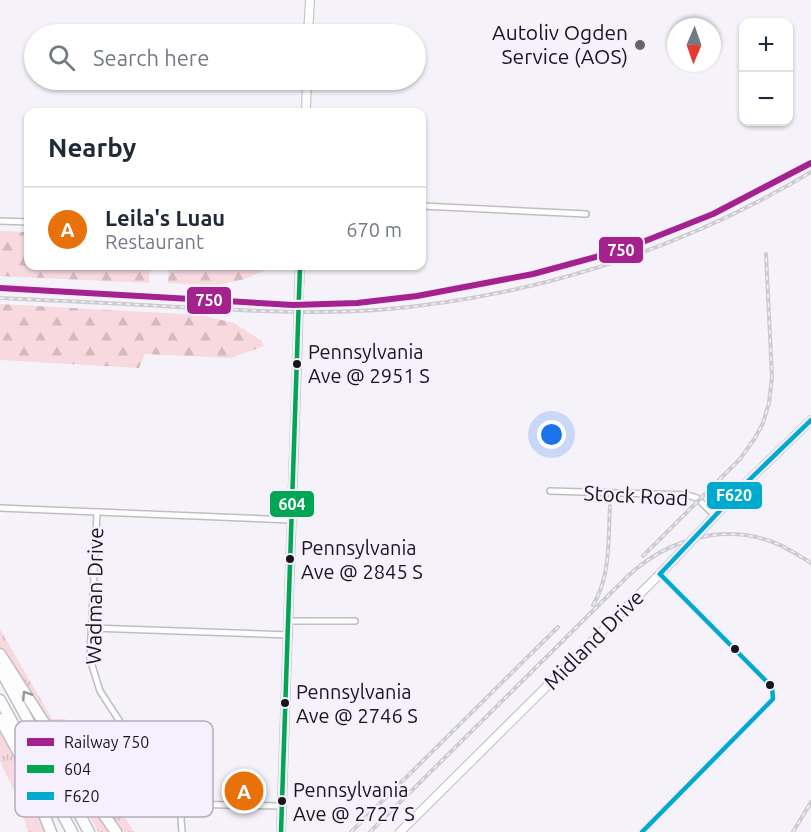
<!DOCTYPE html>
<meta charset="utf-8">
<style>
body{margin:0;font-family:Ubuntu,sans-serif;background:#f6f6f7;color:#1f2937}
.controls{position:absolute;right:18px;top:18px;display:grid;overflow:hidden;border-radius:12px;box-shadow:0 2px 4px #0004}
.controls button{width:54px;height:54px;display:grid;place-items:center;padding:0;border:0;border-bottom:2px solid #e0e1e3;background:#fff;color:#1f2937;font:30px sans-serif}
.compass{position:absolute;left:667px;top:18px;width:54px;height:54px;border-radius:50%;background:#fff;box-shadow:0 2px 4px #0004;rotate:182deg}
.you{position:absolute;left:552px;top:435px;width:21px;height:21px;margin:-15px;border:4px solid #fff;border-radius:50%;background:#1a73e8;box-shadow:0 0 0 9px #1a73e833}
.badge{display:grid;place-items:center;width:39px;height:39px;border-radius:50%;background:#1a73e8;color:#fff;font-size:20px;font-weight:700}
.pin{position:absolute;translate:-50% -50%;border:3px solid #fff;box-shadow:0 2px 6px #0006}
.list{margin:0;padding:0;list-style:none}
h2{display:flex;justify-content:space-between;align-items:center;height:78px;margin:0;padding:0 24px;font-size:26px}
h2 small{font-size:20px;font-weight:400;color:#747a83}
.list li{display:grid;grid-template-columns:39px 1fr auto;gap:18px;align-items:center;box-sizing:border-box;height:84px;padding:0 24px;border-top:2px solid #e0e1e3}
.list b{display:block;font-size:22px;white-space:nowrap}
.list p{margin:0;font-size:20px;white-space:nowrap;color:#747a83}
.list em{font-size:20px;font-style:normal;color:#747a83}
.icon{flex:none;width:33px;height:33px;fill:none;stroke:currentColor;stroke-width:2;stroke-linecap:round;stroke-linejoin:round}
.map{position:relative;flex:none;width:811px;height:832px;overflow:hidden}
.search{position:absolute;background:#fff;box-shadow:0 2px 4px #0004;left:24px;top:24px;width:402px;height:66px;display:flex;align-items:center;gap:15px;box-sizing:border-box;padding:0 21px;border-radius:33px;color:#747a83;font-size:22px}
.panel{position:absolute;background:#fff;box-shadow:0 2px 4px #0004;left:24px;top:108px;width:402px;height:162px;border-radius:12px}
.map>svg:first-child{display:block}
</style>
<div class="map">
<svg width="811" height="832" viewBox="0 0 811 832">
<defs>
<pattern id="grass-tufts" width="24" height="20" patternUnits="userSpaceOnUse" patternTransform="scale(1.5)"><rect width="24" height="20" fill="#f8d9e0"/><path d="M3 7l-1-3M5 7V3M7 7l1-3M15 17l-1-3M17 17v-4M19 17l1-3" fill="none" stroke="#d4bac0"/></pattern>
<pattern id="forest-firs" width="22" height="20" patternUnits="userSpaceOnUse" patternTransform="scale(1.5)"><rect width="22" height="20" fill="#f8d9e0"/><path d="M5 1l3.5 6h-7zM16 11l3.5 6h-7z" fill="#d4bac0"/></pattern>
</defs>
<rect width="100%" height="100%" fill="#f6f2fa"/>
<g fill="url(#grass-tufts)">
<path d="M 0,629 L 52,719 L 65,719 L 134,832 L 121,832 L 11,667 L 0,647 Z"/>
<path d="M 0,725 L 16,757 L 47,832 L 28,832 L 15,793 L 0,761 Z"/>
<path d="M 46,737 L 48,738 L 114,832 L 98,832 Z"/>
</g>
<g fill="url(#forest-firs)">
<path d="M 0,231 L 28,232 L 28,266 L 150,266 L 149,283 L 0,276 Z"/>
<path d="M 169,266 L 274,266 L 245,279 L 218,285 L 168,283 Z"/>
<path d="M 0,304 L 200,315 L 234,323 L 262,341 L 264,346 L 231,358 L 145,354 L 139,368 L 0,360 Z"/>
</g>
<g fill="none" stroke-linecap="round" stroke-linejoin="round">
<defs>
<g id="street">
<path d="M 422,206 L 586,214"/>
<path d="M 0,221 L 28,222"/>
<path d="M 550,491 L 687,495 L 697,498 L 715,516"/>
<path d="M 0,508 L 292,520"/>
<path d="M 97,512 L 90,659 L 100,691 L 165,791 L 180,804 L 182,832"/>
<path d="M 289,621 L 355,621"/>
<path d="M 92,628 L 289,635"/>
<path d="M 180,804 L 283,806"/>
<path d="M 642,832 L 773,699 L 772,687 L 660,574"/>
</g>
<g id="secondary">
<path d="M 308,34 L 310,0"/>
<path d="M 306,112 L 307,80"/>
<path d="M 299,292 L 300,266"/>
<path d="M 281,832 L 298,333"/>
<path d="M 400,832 L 660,574 L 746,483 L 811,420"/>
</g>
<g id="highway">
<path d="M 0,654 L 92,798 L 116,832"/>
<path d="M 0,669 L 89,832"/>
<path d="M 0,700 L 72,832"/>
<path d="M 0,719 L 23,761 L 51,832"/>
</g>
</defs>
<use href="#street" stroke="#bfbdc2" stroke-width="8"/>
<use href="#secondary" stroke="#bfbdc2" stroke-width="10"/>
<use href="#highway" stroke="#bfbdc2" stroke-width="13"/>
<use href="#street" stroke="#fefdfe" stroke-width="5"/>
<use href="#secondary" stroke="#fefdfe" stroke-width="8"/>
<use href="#highway" stroke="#fefdfe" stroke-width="10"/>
<defs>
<g id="rail">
<path d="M 0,298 C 65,301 130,304 195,308 C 256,311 316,314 377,310 C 529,298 680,251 811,172"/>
<path d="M 643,556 L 740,459 L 755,438 L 763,423 L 769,403 L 772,377 L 766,254"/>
<path d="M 593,605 C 611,576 608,539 610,506"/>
<path d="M 351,832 L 558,627"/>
<path d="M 370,832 L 629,575 C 667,540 721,524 770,541 C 785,546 798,555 811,563"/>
<path d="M 793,832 L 811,802"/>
</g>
</defs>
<use href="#rail" stroke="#cccbce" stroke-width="4"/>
<use href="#rail" stroke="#f5effe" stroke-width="1.5" stroke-dasharray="4.5" stroke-linecap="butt"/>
<defs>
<path id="secondary-bridge" d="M 298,333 L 299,292"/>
</defs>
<use href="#secondary-bridge" stroke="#bfbdc2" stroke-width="10" stroke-linecap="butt"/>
<use href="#secondary-bridge" stroke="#fefdfe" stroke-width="8"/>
<defs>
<path id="bus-1" d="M 281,832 L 300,266"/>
<g id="bus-2">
<path d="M 660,574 L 746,483 L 811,420"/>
<path d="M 642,832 L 773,699 L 772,687 L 660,574"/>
</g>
</defs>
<use href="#bus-1" stroke="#f5effe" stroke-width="9"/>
<use href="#bus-2" stroke="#f5effe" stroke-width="9"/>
<use href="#bus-1" stroke="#00a651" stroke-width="4.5"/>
<use href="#bus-2" stroke="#00a9ce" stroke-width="4.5"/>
<defs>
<path id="rail-1" d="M 0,288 L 293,305 L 357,303 L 417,296 L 533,274 L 625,249 L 713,214 L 811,163"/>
</defs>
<use href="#rail-1" stroke="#f5effe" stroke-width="10"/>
<use href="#rail-1" stroke="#a4228e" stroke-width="6"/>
</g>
<defs><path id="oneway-chevron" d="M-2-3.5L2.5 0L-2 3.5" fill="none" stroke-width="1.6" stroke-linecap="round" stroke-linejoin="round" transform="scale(1.5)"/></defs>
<use stroke="#969598" href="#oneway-chevron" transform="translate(26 695) rotate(-123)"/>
<circle fill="#666369" stroke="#f5effe" stroke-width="2" cx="640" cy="45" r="6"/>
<g fill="#18161b" stroke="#f5effe" stroke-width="2">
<circle cx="297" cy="364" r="5"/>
<circle cx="290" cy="559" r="5"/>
<circle cx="735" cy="649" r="5"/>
<circle cx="770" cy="685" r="5"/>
<circle cx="285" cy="703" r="5"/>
<circle cx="282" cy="801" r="5"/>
</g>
<g text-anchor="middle" stroke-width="4.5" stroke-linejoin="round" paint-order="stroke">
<g font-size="20" fill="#18161b" stroke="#f5effe" text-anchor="start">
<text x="308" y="359">Pennsylvania<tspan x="308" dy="24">Ave @ 2951 S</tspan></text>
<text x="301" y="555">Pennsylvania<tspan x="301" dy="24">Ave @ 2845 S</tspan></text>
<text x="296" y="699">Pennsylvania<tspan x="296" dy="24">Ave @ 2746 S</tspan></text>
<text x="293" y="797">Pennsylvania<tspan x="293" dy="24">Ave @ 2727 S</tspan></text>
</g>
<g font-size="21" fill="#18161b" stroke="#f5effe" text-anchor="end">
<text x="628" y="40">Autoliv Ogden<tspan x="628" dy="24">Service (AOS)</tspan></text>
</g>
<g font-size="21" fill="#18161b" stroke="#f5effe">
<text transform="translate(636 496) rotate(3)" y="7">Stock Road</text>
<text transform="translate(95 596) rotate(-89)" y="7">Wadman Drive</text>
<text transform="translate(594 640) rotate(-45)" y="7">Midland Drive</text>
</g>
</g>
<rect x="15" y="721" width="198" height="96" rx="9" fill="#f5effe" stroke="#b3aeba" stroke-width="1.5"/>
<rect x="27" y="738" width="27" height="8" fill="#a4228e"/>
<rect x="27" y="765" width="27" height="8" fill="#00a651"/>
<rect x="27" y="792" width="27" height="8" fill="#00a9ce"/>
<g font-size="16" fill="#18161b">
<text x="64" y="748">Railway 750</text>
<text x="64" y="775">604</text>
<text x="64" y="802">F620</text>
</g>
<g stroke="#f5effe" stroke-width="2">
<rect x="598" y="236" width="46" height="28" rx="6" fill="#a4228e"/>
<rect x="186" y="286" width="46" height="29" rx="6" fill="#a4228e"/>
<rect x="706" y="481" width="57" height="29" rx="6" fill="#00a9ce"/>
<rect x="269" y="490" width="46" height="28" rx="6" fill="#00a651"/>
</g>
<g font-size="16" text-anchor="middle" font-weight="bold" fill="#fff">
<text x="621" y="256">750</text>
<text x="209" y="306">750</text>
<text x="734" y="501">F620</text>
<text x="292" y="510">604</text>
</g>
</svg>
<div class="controls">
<button>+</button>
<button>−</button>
</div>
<svg class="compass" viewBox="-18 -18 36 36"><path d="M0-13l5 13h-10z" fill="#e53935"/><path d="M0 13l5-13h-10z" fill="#747a83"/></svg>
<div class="you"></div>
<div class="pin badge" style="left:244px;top:791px;background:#e8710a">A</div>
<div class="search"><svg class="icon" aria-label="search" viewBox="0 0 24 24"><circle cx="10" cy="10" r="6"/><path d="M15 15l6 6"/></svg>Search here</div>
<section class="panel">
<h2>Nearby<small></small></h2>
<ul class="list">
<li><span class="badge" style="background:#e8710a">A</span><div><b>Leila's Luau</b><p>Restaurant</p></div><em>670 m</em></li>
</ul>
</section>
</div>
